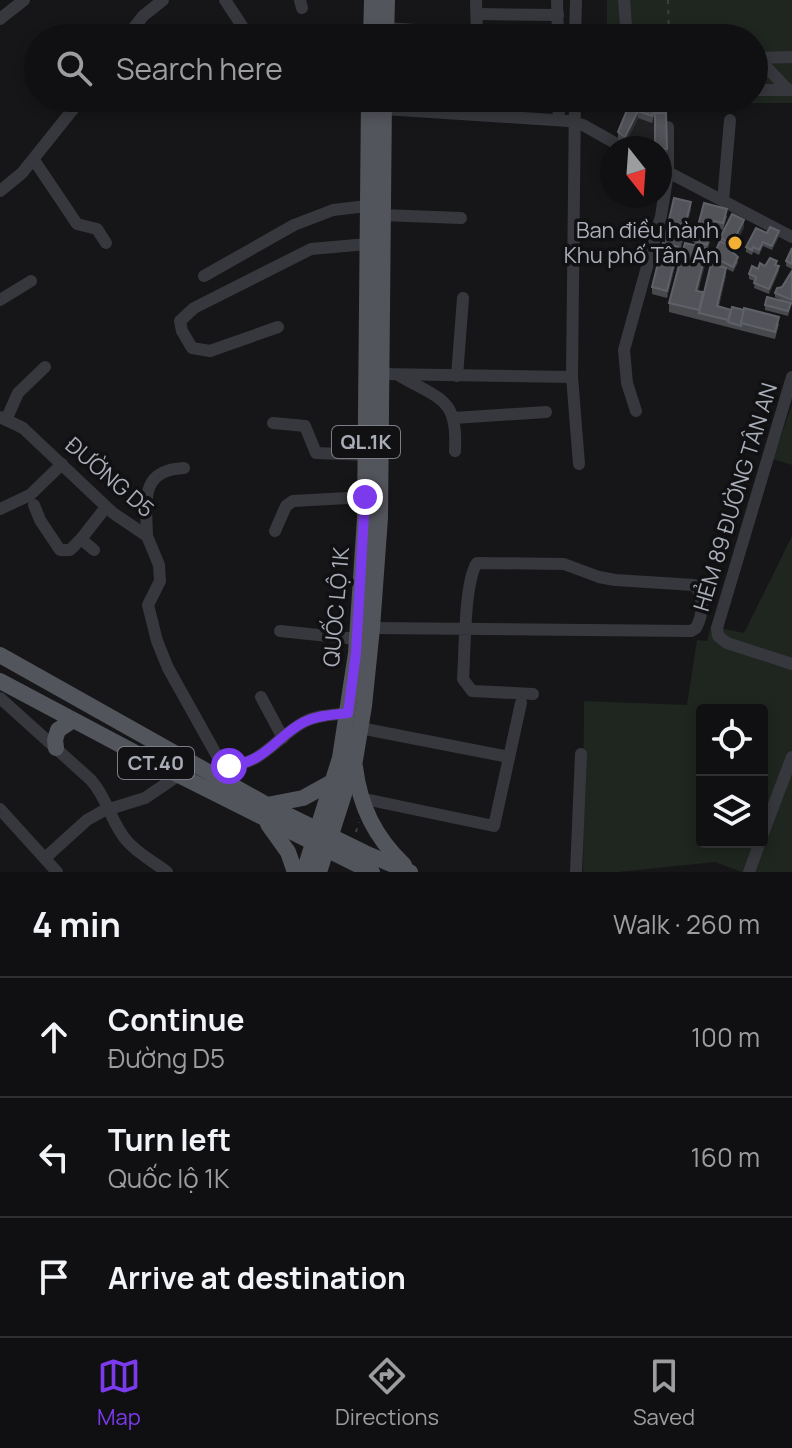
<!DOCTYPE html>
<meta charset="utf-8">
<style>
body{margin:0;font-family:Manrope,sans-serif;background:#19191b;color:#f1f3f6}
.controls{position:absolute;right:24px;bottom:24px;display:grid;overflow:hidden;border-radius:8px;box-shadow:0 4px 12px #0003}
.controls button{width:72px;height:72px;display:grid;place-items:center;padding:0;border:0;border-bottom:2px solid #303032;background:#101012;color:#f1f3f6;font:40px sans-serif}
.compass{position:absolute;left:600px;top:136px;width:72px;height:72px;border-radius:50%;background:#101012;box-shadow:0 4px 12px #0003;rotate:163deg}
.stop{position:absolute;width:24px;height:24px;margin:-18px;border:6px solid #7c3aed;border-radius:50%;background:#fff}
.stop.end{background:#7c3aed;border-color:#fff;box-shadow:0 2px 8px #0008}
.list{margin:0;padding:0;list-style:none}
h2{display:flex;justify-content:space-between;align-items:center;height:104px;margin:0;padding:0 32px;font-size:34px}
h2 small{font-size:26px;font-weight:400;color:#9c9d9f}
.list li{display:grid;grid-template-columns:52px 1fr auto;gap:24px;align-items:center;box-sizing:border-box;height:120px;padding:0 32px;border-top:2px solid #303032}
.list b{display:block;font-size:30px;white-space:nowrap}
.list p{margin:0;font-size:26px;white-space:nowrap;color:#9c9d9f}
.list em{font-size:26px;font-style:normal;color:#9c9d9f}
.icon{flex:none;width:44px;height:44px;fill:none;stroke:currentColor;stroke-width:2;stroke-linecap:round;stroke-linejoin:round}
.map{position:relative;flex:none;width:792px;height:872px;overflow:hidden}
.search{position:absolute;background:#101012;box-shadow:0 4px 12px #0003;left:24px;right:24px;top:24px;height:88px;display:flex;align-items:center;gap:20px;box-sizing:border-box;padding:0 28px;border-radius:44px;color:#9c9d9f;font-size:30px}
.sheet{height:464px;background:#101012}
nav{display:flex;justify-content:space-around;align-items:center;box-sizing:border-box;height:112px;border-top:2px solid #303032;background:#101012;font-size:22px;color:#9c9d9f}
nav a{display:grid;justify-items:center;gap:4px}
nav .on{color:#7c3aed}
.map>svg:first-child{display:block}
</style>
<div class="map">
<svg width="792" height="872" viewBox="0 0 792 872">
<rect width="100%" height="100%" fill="#161618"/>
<path fill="#222225" d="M 632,103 L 662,103 L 667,169 L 660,165 L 660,148 L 632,148 L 618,139 Z"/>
<g fill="#1e261f" fill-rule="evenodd">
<path d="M 607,0 L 792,0 L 792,103 L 607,103 L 607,98 L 754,98 L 754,38 L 607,38 Z"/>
<path d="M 792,404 L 792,465 L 773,459 Z"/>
<path d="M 792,536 L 792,872 L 742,872 L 715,862 L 618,872 L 583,872 L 584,701 L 687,705 L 697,640 L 707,641 L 711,626 L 744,633 ZM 702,710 L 762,710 L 762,842 L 702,842 Z"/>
</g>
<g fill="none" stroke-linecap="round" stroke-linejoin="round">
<g stroke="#3d3f44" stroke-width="2" stroke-dasharray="4 6" stroke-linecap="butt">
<path d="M 668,0 L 669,38"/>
<path d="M 356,832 L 359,822"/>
</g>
<g stroke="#37383d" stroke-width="12">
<path d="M 225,0 L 250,38"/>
<path d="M 300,0 L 302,8"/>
<path d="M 476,0 L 477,38"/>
<path d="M 557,0 L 558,38"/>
<path d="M 624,0 L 627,38"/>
<path d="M 477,14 L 558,15"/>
<path d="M 0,19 L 24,0"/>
<path d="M 386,28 L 445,32"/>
<path d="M 126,38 L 143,16 L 163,0"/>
<path d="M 575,38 L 576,0"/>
<path d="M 755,58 L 792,57"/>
<path d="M 758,58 L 788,90"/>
<path d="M 754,90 L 792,90"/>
<path d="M 478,98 L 478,115"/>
<path d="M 558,98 L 559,120"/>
<path d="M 575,98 L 572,377 L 579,464"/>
<path d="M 384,109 L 568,121 L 583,125 L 624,148"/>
<path d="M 34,160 L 77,224 L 97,229 L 106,243"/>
<path d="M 664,170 L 792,237"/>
<path d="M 0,191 L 22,173 L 82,98"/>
<path d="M 723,201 L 730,120"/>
<path d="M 382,215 L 461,218"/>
<path d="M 204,276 L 294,225 L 333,210 L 367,206"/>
<path d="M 0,300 L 31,281"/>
<path d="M 278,327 L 210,351 L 192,348 L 182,331 L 180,321 L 194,308 L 311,249 L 367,244"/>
<path d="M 381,374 L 572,377"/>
<path d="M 400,376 C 441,400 458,398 455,451"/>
<path d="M 457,376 L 463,298"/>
<path d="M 792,377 L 717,628 L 718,636 L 727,643 L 792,664"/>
<path d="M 636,411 L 627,383 L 624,350 L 661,216 L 668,173 L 668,127"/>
<path d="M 0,417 L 23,428 L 113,513 L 147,536 L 159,565 L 160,581 L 148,605 L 157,641 L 168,668 L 221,763 C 256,773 277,736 304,722 C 317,715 333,715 348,713"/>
<path d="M 454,418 L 546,412"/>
<path d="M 6,420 L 18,393 L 45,367"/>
<path d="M 273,423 L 305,426 L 316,453 L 366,455"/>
<path d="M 34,505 L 40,520 L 60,550 L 70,550 L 81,539"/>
<path d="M 0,509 L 30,495 L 62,464"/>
<path d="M 275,531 L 286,506 L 293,501 L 365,497"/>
<path d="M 147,536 C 146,500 140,470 184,468"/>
<path d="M 94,550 L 81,539 L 106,507"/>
<path d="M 372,628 L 691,631 L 696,628 C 703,615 705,596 694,585 L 615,580 L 599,577 L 564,564 L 477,563 C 464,582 465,653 463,679 L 472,691 L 533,694"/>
<path d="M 280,631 L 357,639"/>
<path d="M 261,697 L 283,738"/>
<path d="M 0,698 L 91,780 C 108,799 111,823 127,841 C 137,853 154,862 167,872"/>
<path d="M 360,728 L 509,757"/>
<path d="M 360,798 L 494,826 L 521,703"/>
<path d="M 0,809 L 57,872"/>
<path d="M 762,836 L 792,757"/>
<path d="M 45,858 L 87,820 L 103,811 L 145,798 L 179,775"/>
<path d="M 576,872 L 581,754"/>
<path d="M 749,872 L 760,842"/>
</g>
<g stroke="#53555c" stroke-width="16">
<path d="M 371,38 L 372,0"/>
<path d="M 386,38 L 387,0"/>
<path d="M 0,655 L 267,805 L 365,853 L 410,872"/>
<path d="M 0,681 L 147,759 L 372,872"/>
<path d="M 56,748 L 55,740 L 58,730 L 73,720"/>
<path d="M 355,767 C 360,807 375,837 404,865"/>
<path d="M 267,805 L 303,798 L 332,782"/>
<path d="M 268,824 L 288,852 L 295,872"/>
<path d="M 304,872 L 340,758 L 356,653 L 365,518 L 369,98"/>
<path d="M 319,872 L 355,760 L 364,706 L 372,628 L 380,518 L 384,98"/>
</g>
</g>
<g fill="#47494d">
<path d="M 662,98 L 662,108 L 656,108 L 652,123 L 638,118 L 625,144 L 618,139 L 618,132 L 648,100 Z"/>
<path d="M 666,113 L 667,156 L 660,156 L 660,148 Z"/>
<path d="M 704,203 L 727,216 L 723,230 L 714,228 L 707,252 L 707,257 L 698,291 L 703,292 L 726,275 L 719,306 L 779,324 L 775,339 L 669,312 L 669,303 L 694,245 Z"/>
<path d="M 691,209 L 681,248 L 678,248 L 678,254 L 667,298 L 652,294 L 652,287 L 665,243 L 665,237 Z"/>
<path d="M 744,227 L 732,252 L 738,262 L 733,272 L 713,262 L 713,257 L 720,238 Z"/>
<path d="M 767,233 L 779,236 L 772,250 L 763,246 L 759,255 L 753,252 L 752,255 L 746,252 L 746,247 Z"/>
<path d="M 792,248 L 792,269 L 786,266 L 786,261 Z"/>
<path d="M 765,266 L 777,266 L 779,271 L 769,294 L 754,288 L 755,281 L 749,279 L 749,274 Z"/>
<path d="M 792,271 L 792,305 L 791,304 L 788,316 L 765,310 L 765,305 L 786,302 L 775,297 L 775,293 L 782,287 Z"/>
</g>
<g fill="#2f3033">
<path d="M 638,111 L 638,118 L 625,144 L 625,137 Z"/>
<path d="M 691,202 L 691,209 L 681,248 L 681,241 Z"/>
<path d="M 744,220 L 744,227 L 732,251 L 732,244 Z"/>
<path d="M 714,221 L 714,228 L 707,252 L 707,245 Z"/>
<path d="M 779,231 L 779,236 L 772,250 L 772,246 Z"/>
<path d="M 678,247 L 678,254 L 667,298 L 667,291 Z"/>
<path d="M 707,248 L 707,257 L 696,300 L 696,291 Z"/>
<path d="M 779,266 L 779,271 L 769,294 L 769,289 Z"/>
<path d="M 726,268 L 726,275 L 717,313 L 717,306 Z"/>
</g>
<g fill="#525359" stroke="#5f6168" stroke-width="2">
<path d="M 632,98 L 640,98 L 648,100 L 648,98 L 662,98 L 662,101 L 656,101 L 652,116 L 638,111 L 625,137 L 618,132 Z"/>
<path d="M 655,113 L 666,113 L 667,149 L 655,148 Z"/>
<path d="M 674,198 L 691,202 L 681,241 L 665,237 Z"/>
<path d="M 704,203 L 727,209 L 723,223 L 714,221 L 707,245 L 694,241 Z"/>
<path d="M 732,214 L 744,220 L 732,244 L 720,238 Z"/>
<path d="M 770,227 L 779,231 L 772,246 L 763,242 L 759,250 L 753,247 L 752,250 L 746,247 L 756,228 L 767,233 Z"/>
<path d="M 720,241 L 732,247 L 730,250 L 738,257 L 733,267 L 713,257 Z"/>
<path d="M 663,243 L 678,247 L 667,291 L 652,287 Z"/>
<path d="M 685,243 L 707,248 L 696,291 L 703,292 L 699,310 L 669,303 Z"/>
<path d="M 792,248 L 792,264 L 786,261 Z"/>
<path d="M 770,258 L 777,261 L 775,265 L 779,266 L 769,289 L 754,283 L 756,277 L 749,274 L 752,266 L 758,269 L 760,263 L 765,266 Z"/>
<path d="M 711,264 L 726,268 L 717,306 L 731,310 L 728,320 L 699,313 Z"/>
<path d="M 792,271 L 792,300 L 775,293 L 777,288 L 782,287 Z"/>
<path d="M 767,297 L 791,303 L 788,311 L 765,305 Z"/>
<path d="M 732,307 L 744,310 L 741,326 L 728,322 Z"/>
<path d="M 744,308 L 779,317 L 775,332 L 741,323 Z"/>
</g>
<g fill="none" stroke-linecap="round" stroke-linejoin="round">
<path stroke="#7c3aed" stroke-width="10" d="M 229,766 C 267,762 276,736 304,722 C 318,715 333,715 348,713 L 356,653 L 365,497"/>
</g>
<circle fill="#f2b134" stroke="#111113" stroke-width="3" cx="735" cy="243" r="8"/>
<g text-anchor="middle" stroke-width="7" stroke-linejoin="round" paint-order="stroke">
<g fill="#111113" stroke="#7b7e86" stroke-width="2">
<rect x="332" y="426" width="68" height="32" rx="6"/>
<rect x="118" y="747" width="76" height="32" rx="6"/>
</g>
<g font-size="20" font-weight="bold" fill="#a8adb8">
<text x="366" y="449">QL.1K</text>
<text x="156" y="770">CT.40</text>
</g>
<g font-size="22" fill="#a8adb8" stroke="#111113" text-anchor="end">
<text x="719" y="238">Ban điều hành<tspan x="719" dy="25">Khu phố Tân An</tspan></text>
</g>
<g font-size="22" fill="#a8adb8" stroke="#111113">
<text transform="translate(110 477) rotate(41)" y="8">ĐƯỜNG D5</text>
<text transform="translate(735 497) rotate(-73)" y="8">HẺM 89 ĐƯỜNG TÂN AN</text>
<text transform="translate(336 607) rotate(-85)" y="8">QUỐC LỘ 1K</text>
</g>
</g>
</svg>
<div class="controls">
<button><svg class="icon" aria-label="locate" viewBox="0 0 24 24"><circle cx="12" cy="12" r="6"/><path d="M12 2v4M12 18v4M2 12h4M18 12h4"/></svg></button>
<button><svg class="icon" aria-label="layers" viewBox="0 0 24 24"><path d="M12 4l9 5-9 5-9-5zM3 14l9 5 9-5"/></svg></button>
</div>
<svg class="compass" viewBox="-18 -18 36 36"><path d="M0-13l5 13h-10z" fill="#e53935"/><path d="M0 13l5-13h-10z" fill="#9c9d9f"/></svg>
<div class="stop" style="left:229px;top:766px"></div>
<div class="stop end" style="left:365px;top:497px"></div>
<div class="search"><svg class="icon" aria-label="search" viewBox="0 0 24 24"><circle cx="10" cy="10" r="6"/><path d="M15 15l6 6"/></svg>Search here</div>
</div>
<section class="sheet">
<h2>4 min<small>Walk · 260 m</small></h2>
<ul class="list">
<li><svg class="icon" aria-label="ahead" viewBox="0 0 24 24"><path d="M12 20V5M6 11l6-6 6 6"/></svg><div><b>Continue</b><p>Đường D5</p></div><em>100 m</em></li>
<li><svg class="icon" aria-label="left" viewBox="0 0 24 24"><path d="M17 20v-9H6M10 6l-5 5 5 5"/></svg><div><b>Turn left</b><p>Quốc lộ 1K</p></div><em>160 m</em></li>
<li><svg class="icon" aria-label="arrive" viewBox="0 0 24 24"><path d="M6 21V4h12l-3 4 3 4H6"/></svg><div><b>Arrive at destination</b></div></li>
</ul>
</section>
<nav>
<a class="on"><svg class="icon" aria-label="map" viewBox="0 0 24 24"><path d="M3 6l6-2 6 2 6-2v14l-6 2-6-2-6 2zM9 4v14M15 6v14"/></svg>Map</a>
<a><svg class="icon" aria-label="directions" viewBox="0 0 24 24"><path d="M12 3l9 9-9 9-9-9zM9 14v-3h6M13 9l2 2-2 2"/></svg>Directions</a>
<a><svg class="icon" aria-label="saved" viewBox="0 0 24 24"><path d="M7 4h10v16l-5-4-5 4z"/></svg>Saved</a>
</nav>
